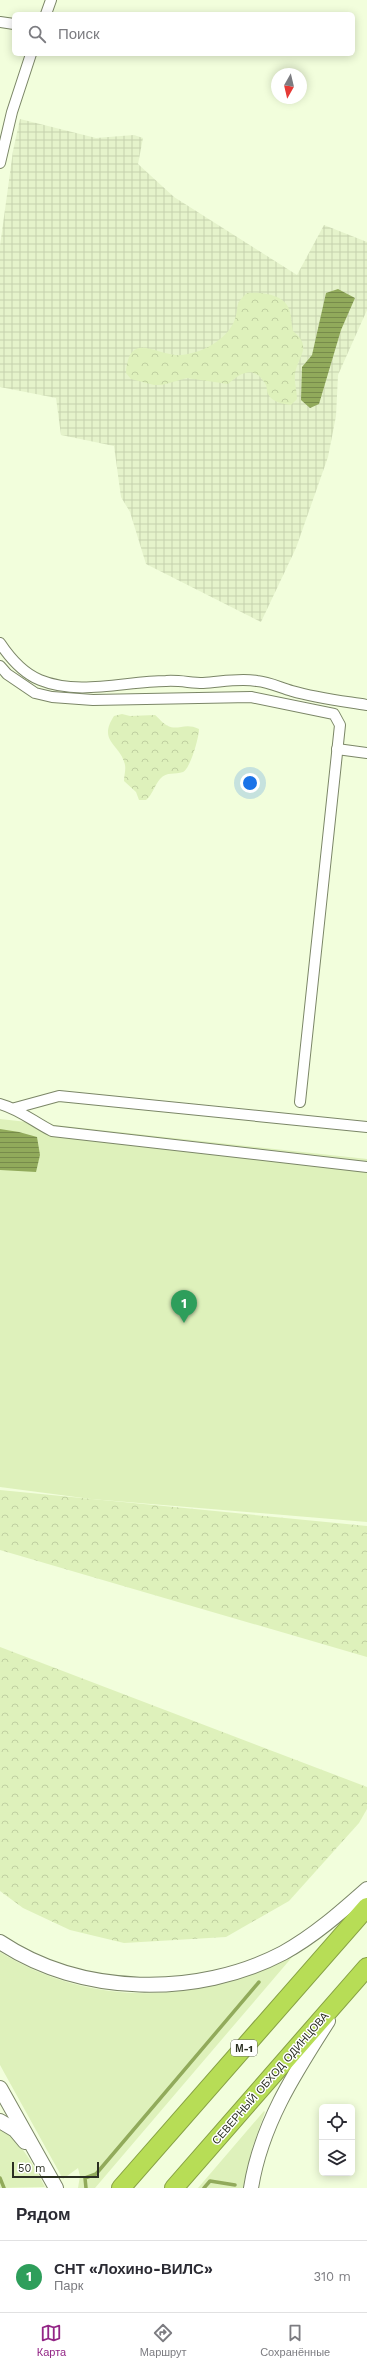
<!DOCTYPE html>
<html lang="ru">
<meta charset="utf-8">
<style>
body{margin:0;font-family:"Work Sans",sans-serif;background:#f2f2f3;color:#2b2b33}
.controls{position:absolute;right:12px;bottom:12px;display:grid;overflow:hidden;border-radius:6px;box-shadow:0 2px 10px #0003}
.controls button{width:36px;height:36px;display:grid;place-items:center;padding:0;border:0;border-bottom:1px solid #e1e1e2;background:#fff;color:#2b2b33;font:20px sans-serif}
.compass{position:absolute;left:271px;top:68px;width:36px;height:36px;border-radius:50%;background:#fff;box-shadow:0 2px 10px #0003;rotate:188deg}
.scale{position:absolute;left:12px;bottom:10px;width:87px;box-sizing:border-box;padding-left:4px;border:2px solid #2b2f22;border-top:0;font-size:11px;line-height:14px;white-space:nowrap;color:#2b2f22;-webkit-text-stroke:3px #fff;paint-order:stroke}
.you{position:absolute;left:250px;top:783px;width:14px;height:14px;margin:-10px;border:3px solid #fff;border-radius:50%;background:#1a73e8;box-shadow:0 0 0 6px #1a73e833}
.badge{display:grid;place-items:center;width:26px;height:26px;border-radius:50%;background:#932586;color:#fff;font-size:13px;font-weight:700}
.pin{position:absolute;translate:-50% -33px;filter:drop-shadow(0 1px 2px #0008)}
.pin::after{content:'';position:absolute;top:21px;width:14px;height:12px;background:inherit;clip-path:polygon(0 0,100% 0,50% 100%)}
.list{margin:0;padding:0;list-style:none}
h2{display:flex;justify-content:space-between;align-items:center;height:52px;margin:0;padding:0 16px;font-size:17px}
h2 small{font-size:13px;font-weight:400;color:#7c7c81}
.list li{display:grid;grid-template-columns:26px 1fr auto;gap:12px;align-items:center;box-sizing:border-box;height:72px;padding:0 16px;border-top:1px solid #e1e1e2}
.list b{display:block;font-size:15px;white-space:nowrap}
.list p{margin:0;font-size:13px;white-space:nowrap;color:#7c7c81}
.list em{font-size:13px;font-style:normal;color:#7c7c81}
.icon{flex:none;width:22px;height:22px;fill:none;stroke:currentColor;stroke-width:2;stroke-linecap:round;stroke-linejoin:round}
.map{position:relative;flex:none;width:367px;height:2188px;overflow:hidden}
.search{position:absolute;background:#fff;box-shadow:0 2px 10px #0003;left:12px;right:12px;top:12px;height:44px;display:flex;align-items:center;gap:10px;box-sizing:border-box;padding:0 14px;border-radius:6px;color:#7c7c81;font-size:15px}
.sheet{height:124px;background:#fff}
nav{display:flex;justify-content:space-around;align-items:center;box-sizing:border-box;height:56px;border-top:1px solid #e1e1e2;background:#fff;font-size:11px;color:#7c7c81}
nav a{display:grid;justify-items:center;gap:2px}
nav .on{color:#932586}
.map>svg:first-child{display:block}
</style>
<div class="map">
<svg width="367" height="2188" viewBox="0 0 367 2188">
<defs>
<pattern id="industrial-grid" width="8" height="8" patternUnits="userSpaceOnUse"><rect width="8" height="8" fill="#e5f3cb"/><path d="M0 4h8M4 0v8" fill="none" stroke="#c5d1ae"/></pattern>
<pattern id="forest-crowns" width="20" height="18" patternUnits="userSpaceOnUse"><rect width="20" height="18" fill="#def1bb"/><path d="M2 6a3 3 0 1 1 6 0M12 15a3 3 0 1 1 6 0" fill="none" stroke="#bfcfa0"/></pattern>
<pattern id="water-rules" width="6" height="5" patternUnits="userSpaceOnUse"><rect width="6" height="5" fill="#91aa5b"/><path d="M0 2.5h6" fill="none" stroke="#778b4b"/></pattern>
</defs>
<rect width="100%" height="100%" fill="#f2fedc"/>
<path fill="url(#industrial-grid)" d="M 20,119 L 96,138 L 134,135 L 143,138 L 138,164 L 174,197 L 297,275 L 324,225 L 367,242 L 367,310 L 338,375 L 336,416 L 328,457 L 296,548 L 261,622 L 146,564 L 130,512 L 121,497 L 114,446 L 61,435 L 56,398 L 0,387 L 0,246 L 13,151 Z"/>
<g fill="#def1bb">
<path d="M 0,1119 L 367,1159 L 367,1522 L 91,1499 L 0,1487 Z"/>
<path d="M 299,1949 L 95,2188 L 78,2188 L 80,2176 L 78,2168 L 63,2179 L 0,2065 L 0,1952 C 92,2009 209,2006 299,1949 Z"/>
<path d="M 264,2111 L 265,2112 L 252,2148 L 243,2188 L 198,2188 Z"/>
<path d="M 0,2128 C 22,2143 33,2164 45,2187 L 0,2188 Z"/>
</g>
<g fill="url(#forest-crowns)">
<path d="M 247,293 C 262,292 286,294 290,312 C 292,318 291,325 293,331 C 313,348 298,355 295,374 C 294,382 297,391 297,399 L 291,405 C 283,404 272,402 268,394 C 267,392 267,388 266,385 C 254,364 241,373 228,384 L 187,378 L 162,385 L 154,385 L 131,379 L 126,373 C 129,332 153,353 175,355 C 183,356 192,353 199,351 C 213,346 230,334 235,319 C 240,304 233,306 247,293 Z"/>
<path d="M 122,714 L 130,716 L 155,715 C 159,718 163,724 168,726 C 178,731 185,722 199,729 C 199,738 190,769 183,772 C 175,775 167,771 160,779 C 154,786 153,794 146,800 L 139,800 L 136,792 L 124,781 C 124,776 126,770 125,765 C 121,744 97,742 114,716 Z"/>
<path d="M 0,1490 L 367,1526 L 367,1657 L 0,1550 Z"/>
<path d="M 0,1647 L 367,1787 L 367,1809 L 359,1823 L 289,1901 L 226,1937 L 124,1943 L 70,1930 L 23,1908 L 0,1891 Z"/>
</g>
<g fill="url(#water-rules)">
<path d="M 338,289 L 355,298 L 341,330 L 319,404 L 310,408 L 301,400 L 302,367 L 312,355 L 326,293 Z"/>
<path d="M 0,1129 L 19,1132 L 37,1137 L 40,1155 L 36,1172 L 0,1170 Z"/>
</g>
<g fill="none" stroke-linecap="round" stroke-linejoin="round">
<g stroke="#91aa5b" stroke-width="3.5">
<path d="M 0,2178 L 4,2188"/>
<path d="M 86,2188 L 85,2178 L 96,2174 L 259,1982"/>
<path d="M 204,2188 L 210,2181 L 235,2185"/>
</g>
<defs>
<g id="street">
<path d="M 46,14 L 51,0"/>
<path d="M 0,22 L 14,24"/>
<path d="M 0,163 L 12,112 L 31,54"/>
<path d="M 0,643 C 10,658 23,673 40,680 C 79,696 126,681 166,681 C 179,680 191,683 203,683 C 221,682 239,678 257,681 C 269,682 281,688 292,691 C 316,698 342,701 367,705"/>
<path d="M 0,666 L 7,674 L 35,693 L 52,697 L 93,700 L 251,697 L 334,714 L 340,725 L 300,1102"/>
<path d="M 337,749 L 367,753"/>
<path d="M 0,1104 C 19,1109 34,1122 52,1131 L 367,1167"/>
<path d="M 15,1108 L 59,1096 L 367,1127"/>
</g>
<g id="secondary">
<path d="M 0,1942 C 81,1996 197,1998 283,1953 C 314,1936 341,1912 367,1889"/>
<path d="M 0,2088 L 56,2188"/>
<path d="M 0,2121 L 15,2130 L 25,2142"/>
<path d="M 251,2188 C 261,2125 294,2074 328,2021"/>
</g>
<g id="highway">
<path d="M 121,2188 L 367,1907"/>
<path d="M 174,2188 L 367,1967"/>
</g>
</defs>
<use href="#street" stroke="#7b8667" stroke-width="12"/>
<use href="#secondary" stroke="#7b8667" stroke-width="16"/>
<use href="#highway" stroke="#86a044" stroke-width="20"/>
<use href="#street" stroke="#fff" stroke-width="10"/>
<use href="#secondary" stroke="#fff" stroke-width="14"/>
<use href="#highway" stroke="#b7dd56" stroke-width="18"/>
</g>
<g text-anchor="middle" stroke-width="3" stroke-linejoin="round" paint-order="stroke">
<rect fill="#fff" stroke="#6b6d64" stroke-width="1" x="231" y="2040" width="26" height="16" rx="3"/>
<g font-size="10" font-weight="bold" fill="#2b2f22">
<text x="244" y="2052">М-1</text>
</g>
<g font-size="11" fill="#2b2f22" stroke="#fff">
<text transform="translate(270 2078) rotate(-49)" y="4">СЕВЕРНЫЙ ОБХОД ОДИНЦОВА</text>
</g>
</g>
</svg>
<div class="controls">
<button><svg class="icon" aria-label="locate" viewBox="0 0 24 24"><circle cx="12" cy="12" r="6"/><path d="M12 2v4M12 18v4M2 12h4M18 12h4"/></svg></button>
<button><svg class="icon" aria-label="layers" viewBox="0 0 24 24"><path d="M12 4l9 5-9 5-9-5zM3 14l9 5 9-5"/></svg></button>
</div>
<svg class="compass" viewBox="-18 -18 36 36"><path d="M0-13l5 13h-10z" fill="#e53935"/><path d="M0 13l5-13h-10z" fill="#7c7c81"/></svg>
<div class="scale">50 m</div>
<div class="you"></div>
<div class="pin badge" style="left:184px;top:1323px;background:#2e9e5b">1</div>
<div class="search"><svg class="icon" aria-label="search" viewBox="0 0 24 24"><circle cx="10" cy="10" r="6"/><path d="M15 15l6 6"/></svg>Поиск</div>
</div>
<section class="sheet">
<h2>Рядом<small></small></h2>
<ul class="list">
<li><span class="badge" style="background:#2e9e5b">1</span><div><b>СНТ «Лохино-ВИЛС»</b><p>Парк</p></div><em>310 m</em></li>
</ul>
</section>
<nav>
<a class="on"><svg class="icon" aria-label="map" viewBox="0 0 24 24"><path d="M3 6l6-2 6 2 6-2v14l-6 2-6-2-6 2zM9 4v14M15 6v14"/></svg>Карта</a>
<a><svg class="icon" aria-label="directions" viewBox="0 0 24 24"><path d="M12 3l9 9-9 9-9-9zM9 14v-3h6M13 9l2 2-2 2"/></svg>Маршрут</a>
<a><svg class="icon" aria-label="saved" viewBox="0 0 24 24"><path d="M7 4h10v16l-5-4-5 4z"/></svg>Сохранённые</a>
</nav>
